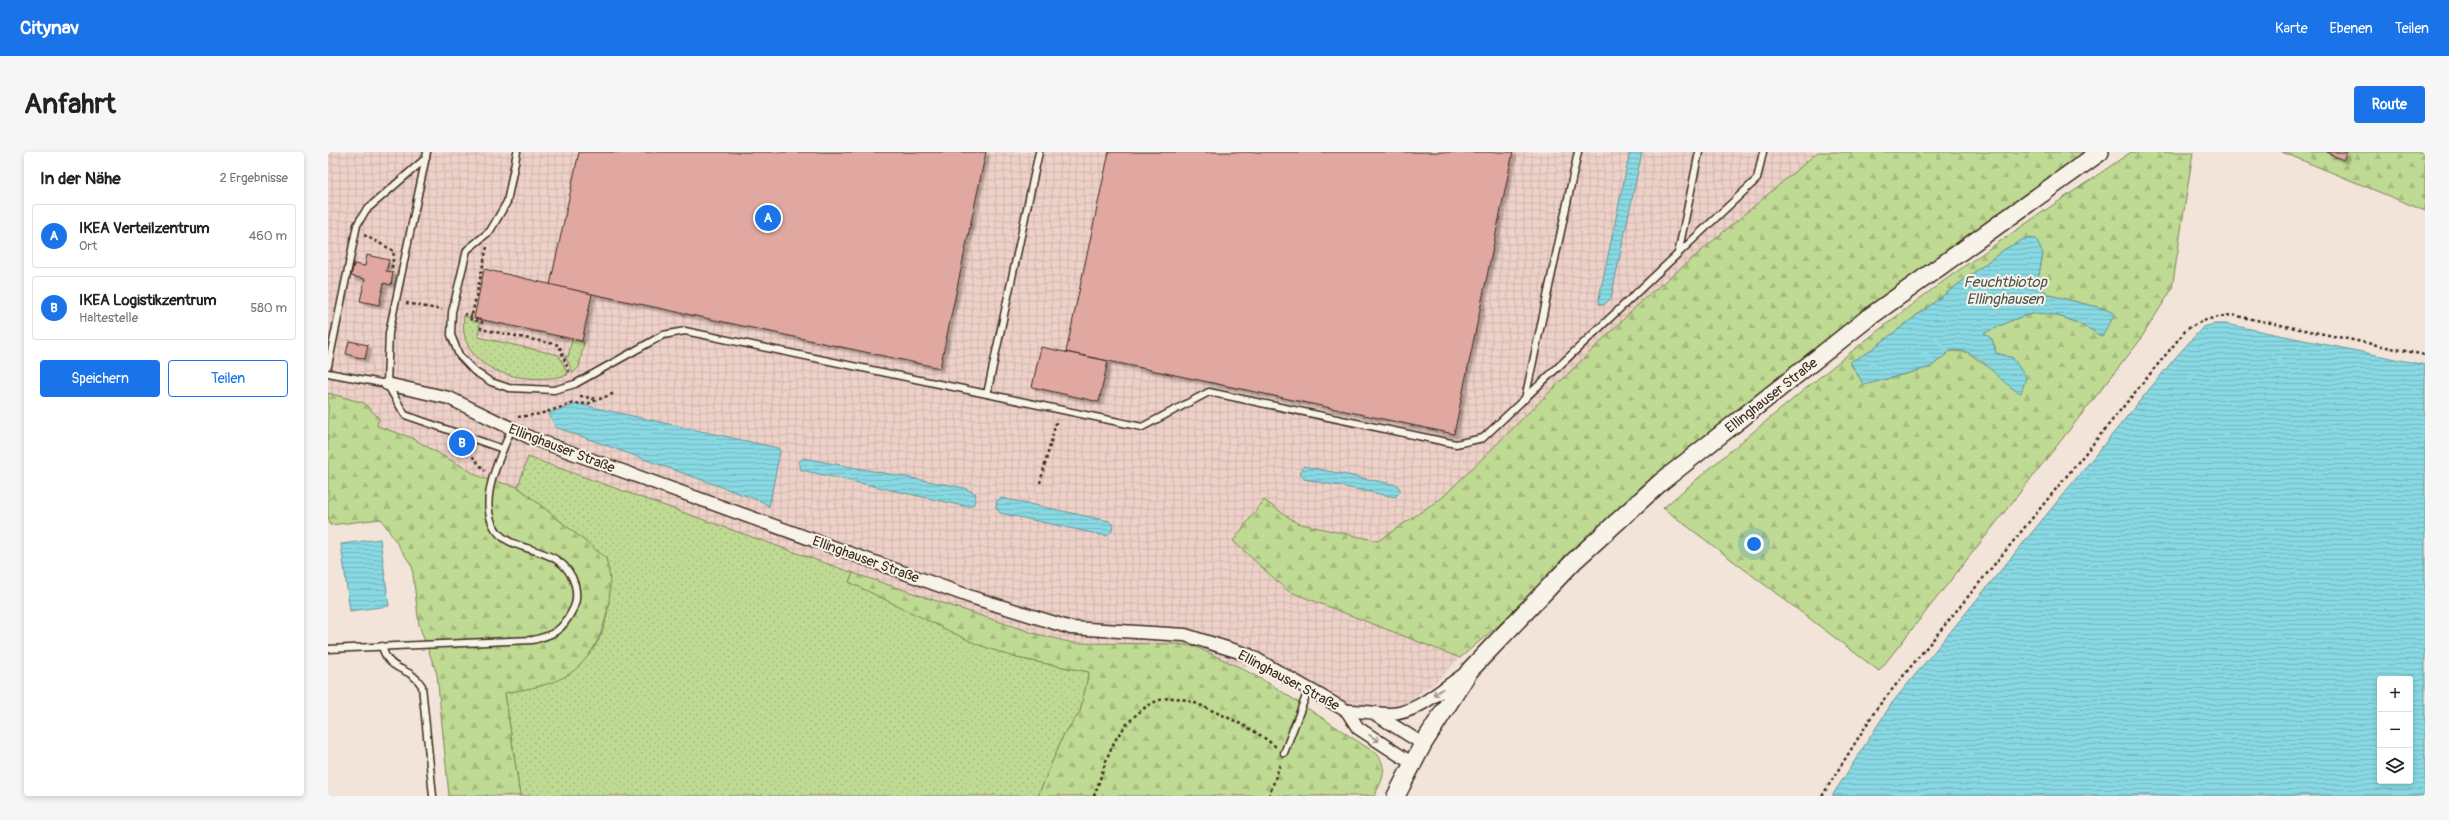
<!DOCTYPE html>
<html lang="de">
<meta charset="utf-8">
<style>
body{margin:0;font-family:Pangolin,sans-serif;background:#f6f6f6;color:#202124}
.controls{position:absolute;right:12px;bottom:12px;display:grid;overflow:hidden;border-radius:4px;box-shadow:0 2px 6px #0003}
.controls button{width:36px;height:36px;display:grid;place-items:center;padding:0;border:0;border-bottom:1px solid #e0e0e0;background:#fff;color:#202124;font:20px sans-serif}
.you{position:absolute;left:1426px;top:392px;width:14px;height:14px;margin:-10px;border:3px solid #fff;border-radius:50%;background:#1a73e8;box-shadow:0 0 0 6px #1a73e833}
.badge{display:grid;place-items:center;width:26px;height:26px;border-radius:50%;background:#1a73e8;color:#fff;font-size:13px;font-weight:700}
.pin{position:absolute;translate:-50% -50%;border:2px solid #fff;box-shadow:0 1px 4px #0006}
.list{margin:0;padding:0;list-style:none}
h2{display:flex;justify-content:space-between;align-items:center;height:52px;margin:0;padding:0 16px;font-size:17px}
h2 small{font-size:13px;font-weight:400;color:#757577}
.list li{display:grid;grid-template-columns:26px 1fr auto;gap:12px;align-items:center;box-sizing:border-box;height:64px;margin:0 8px 8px;padding:0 8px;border:1px solid #e0e0e0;border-radius:4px}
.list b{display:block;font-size:15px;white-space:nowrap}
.list p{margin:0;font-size:13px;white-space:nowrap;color:#757577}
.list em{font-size:13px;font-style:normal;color:#757577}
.actions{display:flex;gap:8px;padding:12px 16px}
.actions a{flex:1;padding:9px 0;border:1px solid #1a73e8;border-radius:4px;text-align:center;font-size:14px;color:#1a73e8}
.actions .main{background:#1a73e8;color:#fff}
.icon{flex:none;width:22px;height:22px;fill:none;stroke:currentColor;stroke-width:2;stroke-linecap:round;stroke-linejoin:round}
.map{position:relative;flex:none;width:2097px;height:644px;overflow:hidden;border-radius:4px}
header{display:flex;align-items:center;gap:24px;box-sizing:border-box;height:56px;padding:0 20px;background:#1a73e8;color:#fff}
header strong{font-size:19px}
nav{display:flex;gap:22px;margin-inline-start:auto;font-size:14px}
.intro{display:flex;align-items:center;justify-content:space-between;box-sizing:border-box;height:96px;padding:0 24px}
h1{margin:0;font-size:28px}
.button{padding:10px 18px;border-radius:4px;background:#1a73e8;color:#fff;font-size:14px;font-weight:700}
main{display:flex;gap:24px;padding:0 24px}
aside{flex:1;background:#fff;border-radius:4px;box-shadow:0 2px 6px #0003}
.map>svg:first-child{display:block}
</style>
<header>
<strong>Citynav</strong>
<nav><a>Karte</a><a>Ebenen</a><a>Teilen</a></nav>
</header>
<div class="intro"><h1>Anfahrt</h1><a class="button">Route</a></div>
<main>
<aside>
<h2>In der Nähe<small>2 Ergebnisse</small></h2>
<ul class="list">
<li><span class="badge">A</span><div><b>IKEA Verteilzentrum</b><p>Ort</p></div><em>460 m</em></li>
<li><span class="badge">B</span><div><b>IKEA Logistikzentrum</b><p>Haltestelle</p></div><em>580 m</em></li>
</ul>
<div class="actions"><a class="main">Speichern</a><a>Teilen</a></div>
</aside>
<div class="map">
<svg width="2097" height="644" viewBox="0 0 2097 644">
<defs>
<pattern id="industrial-grid" width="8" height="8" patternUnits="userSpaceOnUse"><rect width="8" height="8" fill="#eed2c9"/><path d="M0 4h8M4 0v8" fill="none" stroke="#cdb4ac"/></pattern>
<pattern id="grass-dots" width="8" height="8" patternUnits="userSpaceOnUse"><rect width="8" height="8" fill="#bfda92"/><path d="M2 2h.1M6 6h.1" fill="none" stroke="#a5bb7d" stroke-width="1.8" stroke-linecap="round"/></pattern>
<pattern id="forest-firs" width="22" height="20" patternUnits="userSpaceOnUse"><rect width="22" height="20" fill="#bfda92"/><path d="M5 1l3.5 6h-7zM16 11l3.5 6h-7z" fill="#a5bb7d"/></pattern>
<pattern id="water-rules" width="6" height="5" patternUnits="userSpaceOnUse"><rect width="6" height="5" fill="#88d9e3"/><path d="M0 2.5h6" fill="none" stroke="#76bac2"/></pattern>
<filter id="shadow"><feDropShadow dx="3.5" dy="3.5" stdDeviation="1" flood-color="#0004"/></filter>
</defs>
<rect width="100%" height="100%" fill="#f3e4da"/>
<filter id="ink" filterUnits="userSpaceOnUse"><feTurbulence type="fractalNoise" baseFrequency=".025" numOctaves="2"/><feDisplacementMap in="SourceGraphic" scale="8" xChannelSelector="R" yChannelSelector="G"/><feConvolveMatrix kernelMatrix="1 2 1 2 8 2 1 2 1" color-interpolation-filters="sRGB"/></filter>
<g filter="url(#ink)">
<path fill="url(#industrial-grid)" d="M 0,0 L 1490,0 L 1315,148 L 1115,345 L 1049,389 L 969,371 L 936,348 L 905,389 L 959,439 L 1132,506 L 1108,530 L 1070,556 L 1018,555 L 940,509 L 913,516 L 868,495 L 850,492 L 745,491 L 705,481 L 525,421 L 200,305 L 190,335 L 154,326 L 84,286 L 49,274 L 51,266 L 36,251 L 0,241 Z"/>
<g fill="url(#grass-dots)" stroke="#7d8258">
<path d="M 136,164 L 142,166 L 141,168 L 152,171 L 150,185 L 231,203 L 240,223 C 198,234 128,221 136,164 Z"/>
<path d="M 244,187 L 256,190 L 251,215 L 245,221 L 237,204 L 240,205 Z"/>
<path d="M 200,305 L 525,421 L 521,430 L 689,506 L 761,520 L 752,560 L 735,584 L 710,644 L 192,644 L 177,541 C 204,536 215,532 239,518 C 244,516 251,513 255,509 C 283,483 284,441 278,406 L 190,335 Z"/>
</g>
<g fill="url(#forest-firs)" stroke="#7d8258" fill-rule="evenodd">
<path d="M 1490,0 L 1772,0 L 1646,88 L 1246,409 L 1132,506 L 960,439 L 905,389 L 936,348 L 969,371 L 1050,389 L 1115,345 L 1315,148 Z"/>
<path d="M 1803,0 L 1865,0 L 1844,137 L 1810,191 L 1551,519 L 1335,356 C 1409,293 1484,230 1561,170 C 1639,109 1722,56 1803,0 ZM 1698,86 L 1715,102 L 1709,132 L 1721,143 L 1777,157 L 1786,162 L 1774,185 C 1758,173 1724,158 1704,162 C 1688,165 1671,175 1655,181 L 1664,187 L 1668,201 L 1685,206 L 1657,213 L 1639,200 L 1622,199 L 1603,215 L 1536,233 L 1522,211 L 1539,201 L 1677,97 Z"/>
<path d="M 1954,0 L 2097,0 L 2097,59 Z"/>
<path d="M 0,241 L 36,251 L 51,266 L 49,274 L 84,286 L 154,326 L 190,335 L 278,406 C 280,415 282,424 282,433 C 282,467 267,509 236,525 C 218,535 196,537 177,541 L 192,644 L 121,644 L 109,522 L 91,473 L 84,414 L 53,367 L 2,373 L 0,363 Z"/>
<path d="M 525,421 L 705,481 L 745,491 L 850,492 L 868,495 L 913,516 L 944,533 L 1049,602 C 1061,617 1054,629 1046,644 L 710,644 L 735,584 L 752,560 L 761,520 L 689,506 L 648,492 L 521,430 Z"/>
</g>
<g fill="url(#water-rules)" stroke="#699394" fill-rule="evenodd">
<path d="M 1302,0 L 1314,0 L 1283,146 L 1276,153 L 1271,152 L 1271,146 Z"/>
<path d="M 1698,86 L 1708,87 L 1715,102 L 1709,132 L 1721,143 L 1777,157 L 1787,162 L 1774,185 C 1758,173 1725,158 1705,162 C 1689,164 1671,175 1656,181 L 1664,187 L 1668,201 L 1685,206 L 1698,226 L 1693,241 C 1673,233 1656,204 1638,200 C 1633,198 1627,199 1622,199 L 1603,215 L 1536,233 L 1522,210 L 1539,201 L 1677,97 Z"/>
<path d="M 1887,172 L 1898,172 L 2097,213 L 2097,644 L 1504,644 L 1564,551 L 1847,206 L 1875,175 ZM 2052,527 L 2082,527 L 2082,629 L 2052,629 Z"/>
<path d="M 250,252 L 450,296 L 452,299 L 441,355 L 435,350 L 227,275 L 221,261 Z"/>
<path d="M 475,306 L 637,336 L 648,342 L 646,352 L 640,355 L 473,318 L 471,310 Z"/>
<path d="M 975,314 L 1069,333 L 1073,339 L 1067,345 L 976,327 L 972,322 Z"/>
<path d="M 673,346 L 781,369 L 785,373 L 784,379 L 778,384 L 672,361 L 668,355 L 669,349 Z"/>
<path d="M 52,387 L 61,454 L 22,459 L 13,392 Z"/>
</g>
<g fill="#e1a7a1" stroke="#3b2a1e" filter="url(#shadow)">
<path d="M 251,0 L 658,0 L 612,216 L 222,133 Z"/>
<path d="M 781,0 L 1185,0 L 1126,282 L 738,200 Z"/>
<path d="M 1999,0 L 2019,0 L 2015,8 Z"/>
<path d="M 39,103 L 61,108 L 58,119 L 65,120 L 63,133 L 56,131 L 51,153 L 32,149 L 37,127 L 23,124 L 26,112 L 37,114 Z"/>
<path d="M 156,117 L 264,142 L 254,189 L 146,166 Z"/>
<path d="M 21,189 L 40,193 L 37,207 L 18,202 Z"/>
<path d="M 713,195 L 780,209 L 771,250 L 704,235 Z"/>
</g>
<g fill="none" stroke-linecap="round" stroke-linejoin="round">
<defs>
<g id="service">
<path d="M 99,0 L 61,181 L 59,232 L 77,263 L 175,297"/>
<path d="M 189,0 L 179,50 L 162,79 L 139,98 L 124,160 L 123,183 L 131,203 L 146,219 L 163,230 L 181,236 L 226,238 L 247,232 L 335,183 L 357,179 L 659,242 L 711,0"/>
<path d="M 1350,102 L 1371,0"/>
<path d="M 0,214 L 29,73 L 38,58 L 98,6"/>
<path d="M 0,221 L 59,232"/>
<path d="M 659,242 L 814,275 L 881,240 L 1128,292 L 1155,286 L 1429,27 L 1435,0"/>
<path d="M 1197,247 L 1250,0"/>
<path d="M 54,494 C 61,522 82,513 94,534 L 105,644"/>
<path d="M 0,497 L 205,488 C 225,483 234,479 244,459 C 249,451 249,442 247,433 C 233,385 173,409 162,365 C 155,338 173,303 183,278"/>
<path d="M 956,601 L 981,536"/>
</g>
<g id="minor">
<path d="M 59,232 L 121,246 L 203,286 L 643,445 L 743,476 L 857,483 L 921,503 L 1019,559 L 1030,576 L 1085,612"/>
<path d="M 1019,559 C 1035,558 1047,562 1062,562 C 1089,562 1116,535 1138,521"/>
<path d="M 1047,562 L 1095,592"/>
</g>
<path id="secondary" d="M 1068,644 L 1095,592 L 1142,518 L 1246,409 L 1333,330 L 1540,166 L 1772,0"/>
</defs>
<use href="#service" stroke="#3b2a1e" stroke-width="9"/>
<use href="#minor" stroke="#3b2a1e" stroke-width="15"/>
<use href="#secondary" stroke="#3b2a1e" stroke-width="20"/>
<g stroke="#3b2a1e" stroke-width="2.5" stroke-dasharray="3 3" stroke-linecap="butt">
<path d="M 36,83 L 66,99 L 64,116"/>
<path d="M 159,95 L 143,167 L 154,170 L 153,177 L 231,193 L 242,223"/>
<path d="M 78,151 L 114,158"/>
<path d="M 136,162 L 144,164"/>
<path d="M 252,244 L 268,247"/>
<path d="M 190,265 L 212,262 L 246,251 L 259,252 L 287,241"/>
<path d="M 139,295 L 138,297 L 157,319"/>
<path d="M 712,331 L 729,267"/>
<path d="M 766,644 C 773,626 778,604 788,587 C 800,568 823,544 847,546 C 860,547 874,554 885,559 C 908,569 929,579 948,595"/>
<path d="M 941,644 L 953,610"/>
<path d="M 1494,644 L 1549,556 L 1858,178 C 1873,168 1886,165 1904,163 L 2097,203"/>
</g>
<use href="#service" stroke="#f7f3e8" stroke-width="6"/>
<use href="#minor" stroke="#f7f3e8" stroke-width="12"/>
<use href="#secondary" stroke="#f7f3e8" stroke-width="17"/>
</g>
<defs><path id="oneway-shaft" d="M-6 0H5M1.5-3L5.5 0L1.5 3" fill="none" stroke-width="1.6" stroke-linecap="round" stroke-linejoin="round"/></defs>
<g stroke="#998e83">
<use href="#oneway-shaft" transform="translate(1110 540) rotate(146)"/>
<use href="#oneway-shaft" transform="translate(1046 586) rotate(33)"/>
</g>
</g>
<g text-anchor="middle" stroke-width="4" stroke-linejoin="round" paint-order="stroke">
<g font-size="14" fill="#3b2a1e" stroke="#f7f3e8">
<text transform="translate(1443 243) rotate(-38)" y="5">Ellinghauser Straße</text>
<text transform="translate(234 296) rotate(21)" y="5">Ellinghauser Straße</text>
<text transform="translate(538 407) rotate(20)" y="5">Ellinghauser Straße</text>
<text transform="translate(961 528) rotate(28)" y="5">Ellinghauser Straße</text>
</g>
<g font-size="15" font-style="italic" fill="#4e564f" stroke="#f7f3e8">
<text x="1677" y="135">Feuchtbiotop<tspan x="1677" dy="17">Ellinghausen</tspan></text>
</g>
</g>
</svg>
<div class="controls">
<button>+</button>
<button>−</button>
<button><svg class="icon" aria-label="layers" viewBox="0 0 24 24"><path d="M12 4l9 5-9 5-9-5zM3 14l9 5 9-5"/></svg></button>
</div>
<div class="you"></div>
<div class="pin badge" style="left:440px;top:66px">A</div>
<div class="pin badge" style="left:134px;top:291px">B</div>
</div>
</main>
